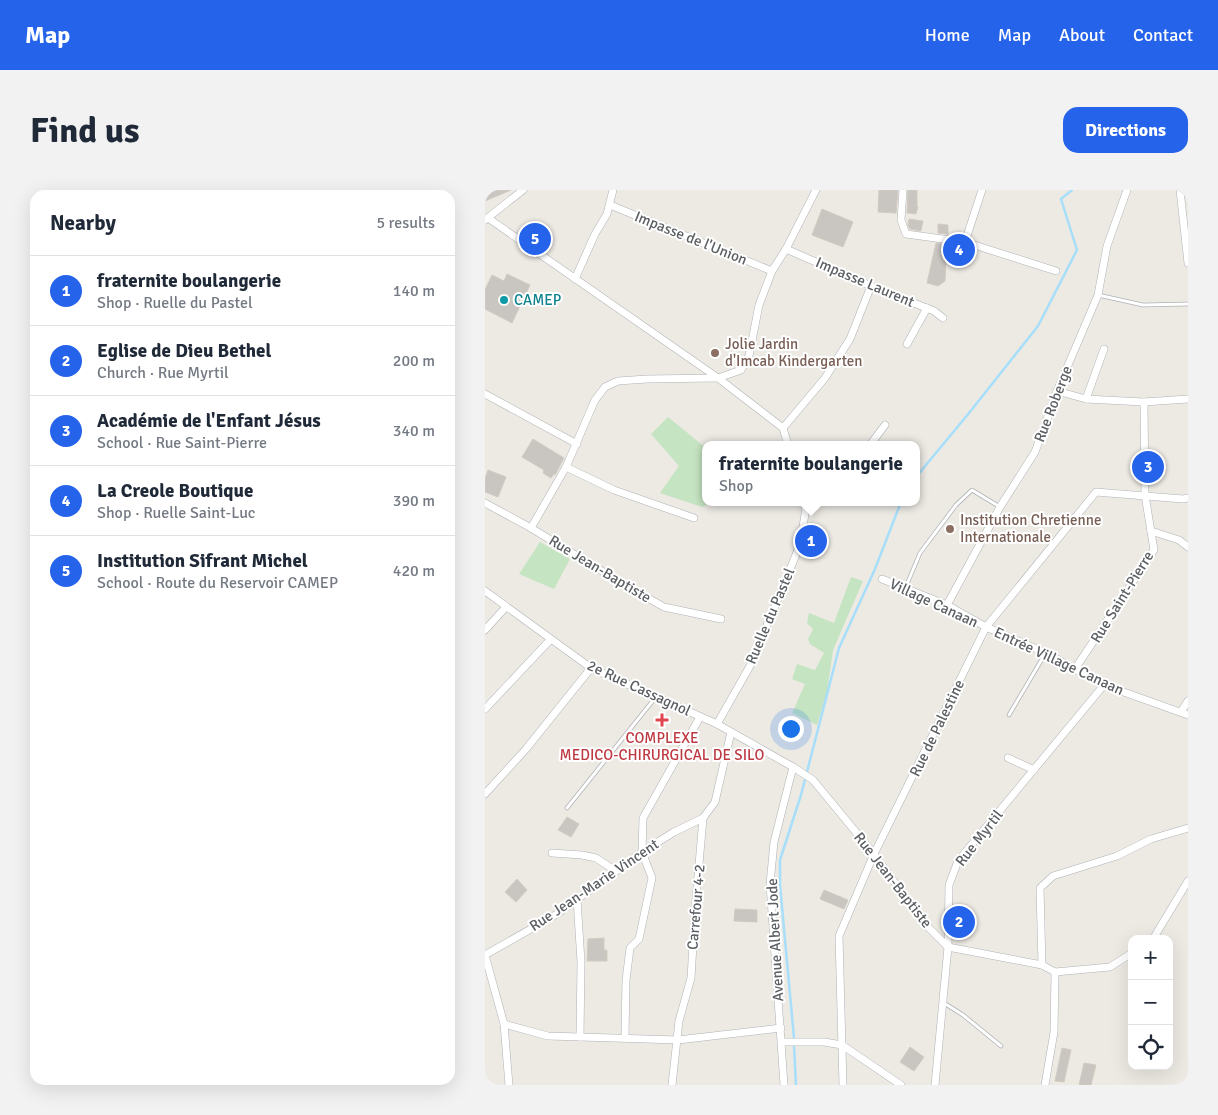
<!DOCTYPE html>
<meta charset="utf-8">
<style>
body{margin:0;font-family:Signika,sans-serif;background:#f2f2f3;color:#1f2937}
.controls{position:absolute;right:15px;bottom:15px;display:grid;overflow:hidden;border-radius:10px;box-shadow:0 5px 20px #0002}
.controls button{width:45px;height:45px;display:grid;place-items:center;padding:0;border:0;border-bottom:1px solid #e0e1e3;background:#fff;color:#1f2937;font:25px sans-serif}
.you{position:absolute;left:305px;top:538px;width:18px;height:18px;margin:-12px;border:4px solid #fff;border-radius:50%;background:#1a73e8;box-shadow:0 0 0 8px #1a73e833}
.badge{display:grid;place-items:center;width:32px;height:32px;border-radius:50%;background:#2563eb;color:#fff;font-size:16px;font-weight:700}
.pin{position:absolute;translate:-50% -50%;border:2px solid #fff;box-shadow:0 1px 5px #0006}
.popup{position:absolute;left:217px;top:251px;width:218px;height:65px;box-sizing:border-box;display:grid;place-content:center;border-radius:10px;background:#fff;filter:drop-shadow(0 1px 4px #0005);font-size:16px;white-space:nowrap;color:#747a83}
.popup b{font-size:19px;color:#1f2937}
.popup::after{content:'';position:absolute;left:50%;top:100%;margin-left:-10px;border:10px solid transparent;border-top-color:#fff}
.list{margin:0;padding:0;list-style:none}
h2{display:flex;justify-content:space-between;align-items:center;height:65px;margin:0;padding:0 20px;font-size:21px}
h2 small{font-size:16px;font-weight:400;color:#747a83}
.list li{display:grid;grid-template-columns:32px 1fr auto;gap:15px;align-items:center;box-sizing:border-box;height:70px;padding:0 20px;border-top:1px solid #e0e1e3}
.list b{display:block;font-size:19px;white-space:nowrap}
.list p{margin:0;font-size:16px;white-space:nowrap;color:#747a83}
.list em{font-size:16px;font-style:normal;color:#747a83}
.icon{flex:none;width:28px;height:28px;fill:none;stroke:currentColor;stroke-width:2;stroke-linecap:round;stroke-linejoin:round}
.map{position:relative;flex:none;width:703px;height:895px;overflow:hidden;border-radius:15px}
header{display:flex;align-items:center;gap:30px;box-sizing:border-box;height:70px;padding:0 25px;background:#2563eb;color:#fff}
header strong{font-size:24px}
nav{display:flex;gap:28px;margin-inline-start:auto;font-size:18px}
.intro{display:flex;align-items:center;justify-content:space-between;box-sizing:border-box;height:120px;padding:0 30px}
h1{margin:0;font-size:35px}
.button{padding:12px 22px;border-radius:15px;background:#2563eb;color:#fff;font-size:18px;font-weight:700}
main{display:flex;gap:30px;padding:0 30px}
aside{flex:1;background:#fff;border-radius:15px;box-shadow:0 5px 20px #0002}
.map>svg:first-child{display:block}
</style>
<header>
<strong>Map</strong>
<nav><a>Home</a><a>Map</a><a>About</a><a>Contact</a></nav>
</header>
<div class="intro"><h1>Find us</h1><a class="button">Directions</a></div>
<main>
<aside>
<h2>Nearby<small>5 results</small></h2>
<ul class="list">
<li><span class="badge">1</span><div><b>fraternite boulangerie</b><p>Shop · Ruelle du Pastel</p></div><em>140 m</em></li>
<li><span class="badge">2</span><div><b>Eglise de Dieu Bethel</b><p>Church · Rue Myrtil</p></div><em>200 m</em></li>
<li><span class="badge">3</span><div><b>Académie de l'Enfant Jésus</b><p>School · Rue Saint-Pierre</p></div><em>340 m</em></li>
<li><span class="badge">4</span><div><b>La Creole Boutique</b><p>Shop · Ruelle Saint-Luc</p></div><em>390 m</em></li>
<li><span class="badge">5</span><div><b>Institution Sifrant Michel</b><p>School · Route du Reservoir CAMEP</p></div><em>420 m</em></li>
</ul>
</aside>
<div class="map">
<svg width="703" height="895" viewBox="0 0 703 895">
<rect width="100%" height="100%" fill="#edeae4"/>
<g fill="#c5e4c1">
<path d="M 183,227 L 221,258 L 221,312 L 226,312 L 217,317 L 175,303 L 194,276 L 166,244 Z"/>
<path d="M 55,352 L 85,369 L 69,399 L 34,384 Z"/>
<path d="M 366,387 L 378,391 L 348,460 L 342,502 L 332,535 L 307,523 L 320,494 L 307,489 L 312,474 L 330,480 L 339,463 L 325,454 L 323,449 L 328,439 L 322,433 L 324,423 L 349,433 Z"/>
</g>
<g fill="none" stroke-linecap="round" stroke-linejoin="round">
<g stroke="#a7defa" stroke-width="2.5">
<path d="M 431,287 L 484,223 L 553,136 L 592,60 L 576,9 L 587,0"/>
<path d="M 309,848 L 295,695 L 295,670 L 316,605 L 354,458 L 390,379 L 416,312"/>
<path d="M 309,856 L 311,895"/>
</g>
</g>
<g fill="#c9c5c0" stroke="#d2cbc2">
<path d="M 0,0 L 26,0 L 0,11 Z"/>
<path d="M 394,0 L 413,0 L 411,23 L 393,22 Z"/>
<path d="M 423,0 L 432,0 L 432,17 L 433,17 L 431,24 L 422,23 Z"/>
<path d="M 337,19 L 368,32 L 358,57 L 327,45 Z"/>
<path d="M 424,29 L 438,31 L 436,41 L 425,39 L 423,35 Z"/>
<path d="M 453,34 L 463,35 L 463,44 L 453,43 Z"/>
<path d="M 451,53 L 477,58 L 475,69 L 464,66 L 463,72 L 461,71 L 460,91 L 453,96 L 442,93 Z"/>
<path d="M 22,84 L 45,95 L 27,133 L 0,119 L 0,100 L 7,85 L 19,91 Z"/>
<path d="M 48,249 L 79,268 L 70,285 L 69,284 L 66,288 L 58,283 L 59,280 L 37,267 Z"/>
<path d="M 3,280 L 21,287 L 13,307 L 0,302 L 0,289 Z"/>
<path d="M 82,627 L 94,634 L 86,647 L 73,640 Z"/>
<path d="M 32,689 L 42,700 L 31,712 L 20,702 Z"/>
<path d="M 339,700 L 363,710 L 359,719 L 335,709 Z"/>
<path d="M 250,719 L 272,720 L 272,732 L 249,731 Z"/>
<path d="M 119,748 L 119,760 L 122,760 L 122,771 L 102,771 L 103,749 Z"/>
<path d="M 425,857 L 439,867 L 429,881 L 415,872 Z"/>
<path d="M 577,858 L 586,860 L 579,892 L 570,891 Z"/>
<path d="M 599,873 L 611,875 L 606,895 L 594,895 Z"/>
</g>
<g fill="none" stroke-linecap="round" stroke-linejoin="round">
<defs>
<g id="lane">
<path d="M 613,105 L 658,115 L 703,114"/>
<path d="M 420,399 L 435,363 L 471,315 L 487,300 L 515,317"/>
<path d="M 524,525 L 560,464"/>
<path d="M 82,618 L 170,508"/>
<path d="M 459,813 L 478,825 L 516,856"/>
</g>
<g id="street">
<path d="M 418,0 L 416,30 L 421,44 L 480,52 L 571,81"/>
<path d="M 695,0 L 703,73"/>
<path d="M 125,15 L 287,81"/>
<path d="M 3,28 L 233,188 L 298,238"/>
<path d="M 0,30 L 38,0"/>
<path d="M 480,52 L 497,0"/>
<path d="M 301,59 L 386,96 L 449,121 L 458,128"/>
<path d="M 90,89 L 110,44 L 122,24 L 128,0"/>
<path d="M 422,154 L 442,118"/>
<path d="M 572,201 L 601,209 L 659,212 L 703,209"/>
<path d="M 0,204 L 92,254"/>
<path d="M 601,209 L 619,159"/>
<path d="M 303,255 L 298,238 L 340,188 L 365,149 L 386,96"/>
<path d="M 385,255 L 400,235"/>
<path d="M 81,277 L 129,300 L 209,328"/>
<path d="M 0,313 L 46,338 L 143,397 L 179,417 L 236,429"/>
<path d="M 321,318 L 333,312"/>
<path d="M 46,338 L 81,277 L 110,210 L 120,197 L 133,191 L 162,189 L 233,188 L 256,180 L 264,166 L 274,115 L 287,81 L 301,59 L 331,0"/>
<path d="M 666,341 L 694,350 L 703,357"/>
<path d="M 397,389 L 462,415 L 501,437 L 561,463 L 619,495 L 703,525"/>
<path d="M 0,401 L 106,478 L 232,534 L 308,577 L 328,590 L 389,664 L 440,734 L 463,757 L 557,775 L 570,782 L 625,777 L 647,763"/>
<path d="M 462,415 L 515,317 L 550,262 L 572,201 L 613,105 L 622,56 L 642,0"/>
<path d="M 0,440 L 21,417"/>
<path d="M 590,479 L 669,360 L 660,305 L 659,212"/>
<path d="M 0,519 L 65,450"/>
<path d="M 696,522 L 703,511"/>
<path d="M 232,534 L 265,476 L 299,394 L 315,355 L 321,318 L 320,312"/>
<path d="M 523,568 L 549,580"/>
<path d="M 0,604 L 41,559 L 106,478"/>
<path d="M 67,663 L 97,665 L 111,668 L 131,681"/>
<path d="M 92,709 L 96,772 L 95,847"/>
<path d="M 668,749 L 703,691"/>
<path d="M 0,765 L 72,724 L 157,662 L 189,642 L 218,628"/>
<path d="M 0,765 L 19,834 L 24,895"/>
<path d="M 557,775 L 555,698 L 568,686 L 632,666 L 666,649 L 703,638"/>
<path d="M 19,834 L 63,846 L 193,850 L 296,838"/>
<path d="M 140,848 L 141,790 L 145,758 L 154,749 L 167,688 L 157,662 L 158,628 L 215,527"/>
<path d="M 297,852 L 339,852 L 357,855 L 416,895"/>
<path d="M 187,895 L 194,831 L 206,788 L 210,721 L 218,628 L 230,612 L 246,542"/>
<path d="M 299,895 L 285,694 L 289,652 L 308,577"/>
<path d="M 358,895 L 354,746 L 389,664 L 501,437 L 611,302 L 698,309 L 703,308"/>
<path d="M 450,895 L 463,757 L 464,695 L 473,671 L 619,495"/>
<path d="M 560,895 L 569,842 L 570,782"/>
</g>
</defs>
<use href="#lane" stroke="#afb2b5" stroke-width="4.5"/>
<use href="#street" stroke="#afb2b5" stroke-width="8"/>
<use href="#lane" stroke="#fff" stroke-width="3"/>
<use href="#street" stroke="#fff" stroke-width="7"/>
</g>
<circle fill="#0f9aa8" stroke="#fff" stroke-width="2" cx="19" cy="110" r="5"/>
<g fill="#8d6e63" stroke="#fff" stroke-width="2">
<circle cx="230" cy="163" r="5"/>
<circle cx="465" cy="339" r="5"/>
</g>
<path fill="#e0444e" stroke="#fff" stroke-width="2" d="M174.5 522.5h5v5h5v5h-5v5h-5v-5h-5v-5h5z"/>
<g text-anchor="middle" stroke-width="4" stroke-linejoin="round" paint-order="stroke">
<g font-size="15" fill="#5c6063" stroke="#fff">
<text transform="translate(206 48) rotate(22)" y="5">Impasse de l'Union</text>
<text transform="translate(380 92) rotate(23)" y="5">Impasse Laurent</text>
<text transform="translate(568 214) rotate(-69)" y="5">Rue Roberge</text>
<text transform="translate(115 379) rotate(31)" y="5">Rue Jean-Baptiste</text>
<text transform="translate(637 407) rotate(-58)" y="5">Rue Saint-Pierre</text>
<text transform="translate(449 413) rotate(25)" y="5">Village Canaan</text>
<text transform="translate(285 426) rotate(-67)" y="5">Ruelle du Pastel</text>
<text transform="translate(574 471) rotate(25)" y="5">Entrée Village Canaan</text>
<text transform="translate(154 498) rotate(25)" y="5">2e Rue Cassagnol</text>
<text transform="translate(452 538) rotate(-64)" y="5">Rue de Palestine</text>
<text transform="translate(494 648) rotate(-52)" y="5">Rue Myrtil</text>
<text transform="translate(408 690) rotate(52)" y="5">Rue Jean-Baptiste</text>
<text transform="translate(109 695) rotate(-34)" y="5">Rue Jean-Marie Vincent</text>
<text transform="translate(211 717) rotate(-85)" y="5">Carrefour 4-2</text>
<text transform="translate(290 750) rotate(-93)" y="5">Avenue Albert Jode</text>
</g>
<g font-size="15" fill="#0d838f" stroke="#fff" text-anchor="start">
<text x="29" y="115">CAMEP</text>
</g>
<g font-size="15" fill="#785e54" stroke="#fff" text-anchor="start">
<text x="240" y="159">Jolie Jardin<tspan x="240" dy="17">d'Imcab Kindergarten</tspan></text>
<text x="475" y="335">Institution Chretienne<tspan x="475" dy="17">Internationale</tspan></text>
</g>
<g font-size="15" fill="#be3a42" stroke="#fff">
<text x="177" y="553">COMPLEXE<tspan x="177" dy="17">MEDICO-CHIRURGICAL DE SILO</tspan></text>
</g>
</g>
</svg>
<div class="controls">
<button>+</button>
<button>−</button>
<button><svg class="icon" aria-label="locate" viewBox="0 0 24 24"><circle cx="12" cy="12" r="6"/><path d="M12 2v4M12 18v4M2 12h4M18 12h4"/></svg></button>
</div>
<div class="you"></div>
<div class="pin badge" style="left:326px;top:351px">1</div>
<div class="popup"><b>fraternite boulangerie</b>Shop</div>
<div class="pin badge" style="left:474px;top:732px">2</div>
<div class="pin badge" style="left:663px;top:277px">3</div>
<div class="pin badge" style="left:474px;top:60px">4</div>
<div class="pin badge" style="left:50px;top:49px">5</div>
</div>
</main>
